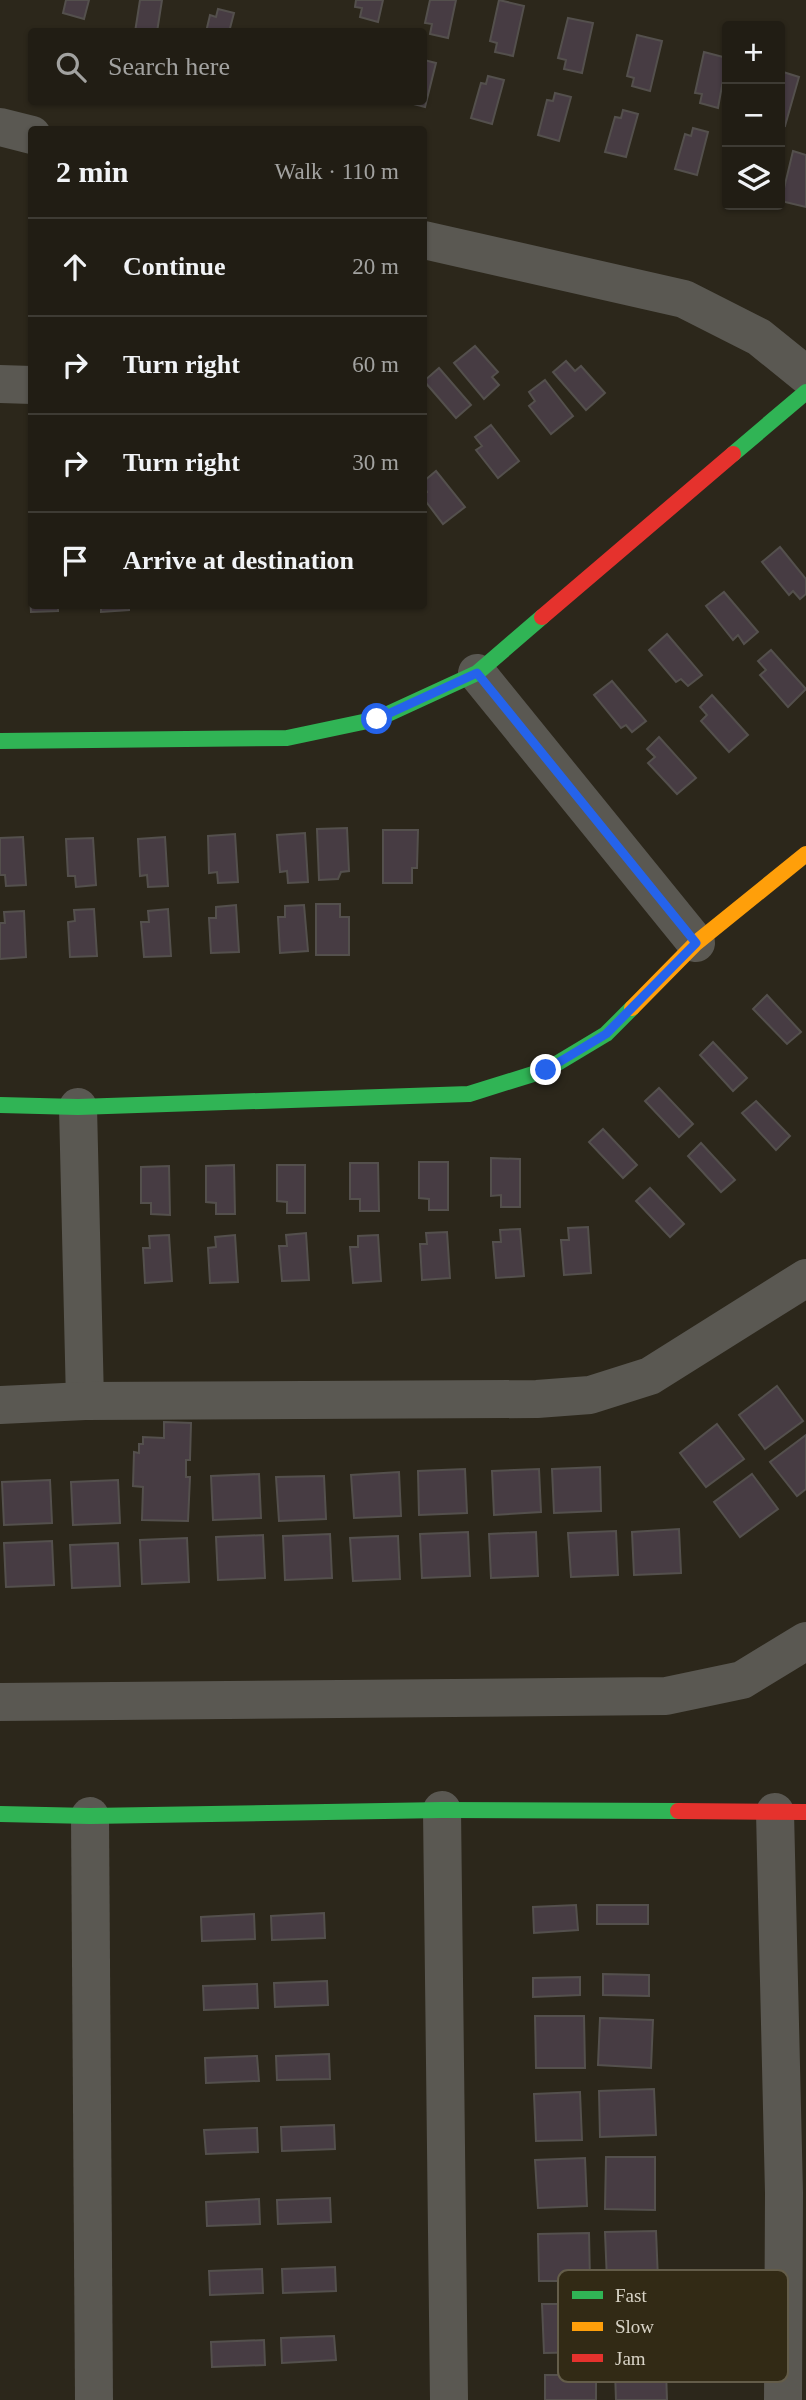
<!DOCTYPE html>
<meta charset="utf-8">
<style>
body{margin:0;font-family:"Times New Roman",serif;background:#2d2a22;color:#f1f3f6}
.controls{position:absolute;right:21px;top:21px;display:grid;overflow:hidden;border-radius:7px;box-shadow:0 2px 5px #0004}
.controls button{width:63px;height:63px;display:grid;place-items:center;padding:0;border:0;border-bottom:2px solid #3e3b34;background:#211d14;color:#f1f3f6;font:35px sans-serif}
.stop{position:absolute;width:21px;height:21px;margin:-16px;border:5px solid #2563eb;border-radius:50%;background:#fff}
.stop.end{background:#2563eb;border-color:#fff;box-shadow:0 2px 7px #0008}
.list{margin:0;padding:0;list-style:none}
h2{display:flex;justify-content:space-between;align-items:center;height:91px;margin:0;padding:0 28px;font-size:30px}
h2 small{font-size:23px;font-weight:400;color:#a2a2a0}
.list li{display:grid;grid-template-columns:46px 1fr auto;gap:21px;align-items:center;box-sizing:border-box;height:98px;padding:0 28px;border-top:2px solid #3e3b34}
.list b{display:block;font-size:26px;white-space:nowrap}
.list em{font-size:23px;font-style:normal;color:#a2a2a0}
.icon{flex:none;width:38px;height:38px;fill:none;stroke:currentColor;stroke-width:2;stroke-linecap:round;stroke-linejoin:round}
.map{position:relative;flex:none;width:806px;height:2400px;overflow:hidden}
.search{position:absolute;background:#211d14;box-shadow:0 2px 5px #0004;left:28px;top:28px;width:399px;height:77px;display:flex;align-items:center;gap:18px;box-sizing:border-box;padding:0 24px;border-radius:7px;color:#a2a2a0;font-size:26px}
.panel{position:absolute;background:#211d14;box-shadow:0 2px 5px #0004;left:28px;top:126px;width:399px;height:483px;border-radius:7px}
.map>svg:first-child{display:block}
</style>
<div class="map">
<svg width="806" height="2400" viewBox="0 0 806 2400">
<rect width="100%" height="100%" fill="#2c271b"/>
<g fill="#473c43" stroke="#54504d" stroke-width="2">
<path d="M 66,0 L 89,0 L 84,19 L 63,13 Z"/>
<path d="M 140,0 L 162,0 L 157,32 L 135,32 Z"/>
<path d="M 356,0 L 383,0 L 378,22 L 360,17 L 362,8 L 355,7 Z"/>
<path d="M 430,0 L 456,0 L 448,38 L 430,34 L 432,24 L 425,23 Z"/>
<path d="M 499,0 L 524,6 L 513,56 L 495,52 L 497,43 L 490,41 Z"/>
<path d="M 218,9 L 234,13 L 229,32 L 206,32 L 210,15 L 216,17 Z"/>
<path d="M 568,18 L 593,23 L 582,73 L 564,69 L 566,60 L 558,58 Z"/>
<path d="M 637,35 L 662,41 L 650,91 L 632,86 L 634,78 L 627,76 Z"/>
<path d="M 704,52 L 727,58 L 718,108 L 700,103 L 702,94 L 695,93 Z"/>
<path d="M 424,60 L 436,63 L 425,107 L 406,102 L 424,102 Z"/>
<path d="M 780,71 L 799,77 L 785,126 L 780,124 Z"/>
<path d="M 488,76 L 504,80 L 492,124 L 471,118 L 481,83 L 486,84 Z"/>
<path d="M 555,93 L 571,97 L 559,141 L 538,135 L 547,100 L 553,101 Z"/>
<path d="M 623,110 L 638,114 L 626,157 L 605,152 L 615,117 L 621,118 Z"/>
<path d="M 693,128 L 708,132 L 697,175 L 675,169 L 685,134 L 691,136 Z"/>
<path d="M 793,151 L 806,155 L 806,207 L 781,201 Z"/>
<path d="M 475,346 L 498,372 L 492,377 L 499,385 L 484,399 L 454,363 Z"/>
<path d="M 566,361 L 575,371 L 581,366 L 605,393 L 586,410 L 553,372 Z"/>
<path d="M 439,368 L 471,405 L 456,418 L 424,381 Z"/>
<path d="M 545,380 L 573,416 L 551,434 L 529,406 L 535,401 L 529,392 Z"/>
<path d="M 491,425 L 519,461 L 498,478 L 476,450 L 482,446 L 475,437 Z"/>
<path d="M 436,471 L 465,507 L 443,524 L 424,499 L 424,495 L 427,492 L 424,486 L 424,481 Z"/>
<path d="M 780,547 L 806,579 L 806,594 L 800,599 L 793,591 L 789,595 L 762,562 Z"/>
<path d="M 29,577 L 32,577 L 32,606 L 58,606 L 58,611 L 31,612 Z"/>
<path d="M 724,592 L 758,632 L 744,644 L 738,635 L 733,640 L 706,606 Z"/>
<path d="M 101,606 L 129,606 L 129,610 L 101,612 Z"/>
<path d="M 667,634 L 702,675 L 688,686 L 681,679 L 676,682 L 649,650 Z"/>
<path d="M 771,650 L 806,689 L 788,707 L 760,675 L 766,670 L 758,661 Z"/>
<path d="M 612,681 L 646,721 L 632,732 L 626,725 L 621,728 L 594,695 Z"/>
<path d="M 712,695 L 748,735 L 729,752 L 701,721 L 707,715 L 700,707 Z"/>
<path d="M 659,737 L 696,778 L 677,794 L 648,763 L 655,757 L 647,749 Z"/>
<path d="M 347,828 L 349,871 L 341,872 L 338,879 L 319,880 L 317,829 Z"/>
<path d="M 383,830 L 418,830 L 417,868 L 412,868 L 412,883 L 383,883 Z"/>
<path d="M 305,833 L 308,882 L 288,883 L 287,871 L 280,872 L 277,835 Z"/>
<path d="M 235,834 L 238,882 L 218,883 L 217,872 L 209,873 L 208,836 Z"/>
<path d="M 23,837 L 26,885 L 6,886 L 5,875 L 0,875 L 0,838 Z"/>
<path d="M 165,837 L 168,886 L 148,887 L 147,875 L 140,876 L 138,839 Z"/>
<path d="M 93,838 L 96,885 L 76,887 L 75,876 L 68,876 L 66,839 Z"/>
<path d="M 316,904 L 340,904 L 340,917 L 349,917 L 349,955 L 316,955 Z"/>
<path d="M 236,905 L 239,952 L 211,953 L 209,918 L 216,918 L 216,907 Z"/>
<path d="M 304,905 L 308,951 L 280,953 L 278,917 L 285,917 L 285,906 Z"/>
<path d="M 94,909 L 97,956 L 70,957 L 68,922 L 75,921 L 74,910 Z"/>
<path d="M 168,909 L 171,956 L 144,957 L 141,922 L 149,922 L 148,911 Z"/>
<path d="M 24,911 L 26,957 L 0,959 L 0,923 L 5,923 L 4,912 Z"/>
<path d="M 767,995 L 801,1032 L 787,1044 L 753,1009 Z"/>
<path d="M 713,1042 L 747,1078 L 733,1091 L 700,1055 Z"/>
<path d="M 659,1088 L 693,1124 L 679,1137 L 645,1101 Z"/>
<path d="M 756,1101 L 790,1136 L 776,1150 L 742,1113 Z"/>
<path d="M 603,1129 L 637,1165 L 623,1178 L 589,1142 Z"/>
<path d="M 701,1143 L 735,1180 L 721,1192 L 688,1156 Z"/>
<path d="M 491,1158 L 520,1159 L 520,1207 L 501,1207 L 501,1195 L 491,1196 Z"/>
<path d="M 419,1162 L 448,1162 L 448,1210 L 429,1210 L 429,1199 L 419,1198 Z"/>
<path d="M 350,1163 L 378,1163 L 379,1211 L 360,1211 L 360,1199 L 350,1199 Z"/>
<path d="M 234,1165 L 235,1214 L 216,1214 L 216,1203 L 206,1202 L 206,1166 Z"/>
<path d="M 277,1165 L 305,1165 L 305,1213 L 287,1213 L 287,1202 L 277,1201 Z"/>
<path d="M 169,1166 L 170,1215 L 151,1214 L 151,1203 L 141,1203 L 141,1167 Z"/>
<path d="M 650,1188 L 684,1224 L 670,1237 L 636,1201 Z"/>
<path d="M 588,1227 L 591,1273 L 564,1275 L 561,1240 L 569,1240 L 568,1228 Z"/>
<path d="M 520,1229 L 524,1276 L 496,1278 L 493,1242 L 501,1242 L 500,1230 Z"/>
<path d="M 447,1232 L 450,1278 L 422,1280 L 420,1244 L 427,1244 L 426,1233 Z"/>
<path d="M 306,1233 L 309,1280 L 282,1281 L 279,1246 L 287,1246 L 286,1235 Z"/>
<path d="M 169,1235 L 172,1281 L 145,1283 L 143,1248 L 150,1248 L 149,1236 Z"/>
<path d="M 235,1235 L 238,1282 L 210,1283 L 208,1248 L 216,1247 L 215,1237 Z"/>
<path d="M 378,1235 L 381,1281 L 353,1283 L 350,1247 L 358,1247 L 358,1236 Z"/>
<path d="M 777,1386 L 803,1421 L 765,1449 L 739,1415 Z"/>
<path d="M 164,1422 L 191,1423 L 190,1460 L 186,1460 L 186,1477 L 190,1477 L 188,1521 L 142,1520 L 143,1487 L 133,1486 L 134,1452 L 139,1453 L 139,1444 L 143,1444 L 143,1437 L 164,1438 Z"/>
<path d="M 717,1424 L 744,1459 L 706,1487 L 680,1453 Z"/>
<path d="M 806,1435 L 806,1489 L 797,1496 L 770,1462 Z"/>
<path d="M 600,1467 L 601,1511 L 554,1513 L 552,1469 Z"/>
<path d="M 465,1469 L 467,1513 L 419,1515 L 418,1471 Z"/>
<path d="M 539,1469 L 541,1512 L 494,1515 L 492,1471 Z"/>
<path d="M 399,1472 L 401,1516 L 354,1518 L 351,1475 Z"/>
<path d="M 259,1474 L 261,1518 L 213,1520 L 211,1476 Z"/>
<path d="M 752,1474 L 778,1509 L 740,1537 L 714,1502 Z"/>
<path d="M 324,1476 L 326,1519 L 279,1521 L 276,1477 Z"/>
<path d="M 50,1480 L 52,1523 L 4,1525 L 2,1482 Z"/>
<path d="M 118,1480 L 120,1523 L 73,1525 L 71,1482 Z"/>
<path d="M 679,1529 L 681,1573 L 634,1575 L 632,1532 Z"/>
<path d="M 616,1531 L 618,1575 L 571,1577 L 568,1533 Z"/>
<path d="M 468,1532 L 470,1576 L 422,1578 L 420,1534 Z"/>
<path d="M 536,1532 L 538,1576 L 491,1578 L 489,1534 Z"/>
<path d="M 330,1534 L 332,1578 L 285,1580 L 283,1536 Z"/>
<path d="M 263,1535 L 265,1578 L 218,1580 L 216,1537 Z"/>
<path d="M 398,1536 L 400,1579 L 353,1581 L 350,1538 Z"/>
<path d="M 187,1538 L 189,1582 L 142,1584 L 140,1540 Z"/>
<path d="M 52,1541 L 54,1585 L 6,1587 L 4,1543 Z"/>
<path d="M 118,1543 L 120,1586 L 72,1588 L 70,1545 Z"/>
<path d="M 576,1905 L 578,1930 L 534,1933 L 533,1907 Z"/>
<rect x="597" y="1905" width="51" height="19"/>
<path d="M 324,1913 L 325,1938 L 272,1940 L 271,1916 Z"/>
<path d="M 254,1914 L 255,1939 L 202,1941 L 201,1917 Z"/>
<path d="M 603,1974 L 649,1975 L 649,1996 L 603,1995 Z"/>
<path d="M 580,1977 L 580,1995 L 533,1997 L 533,1978 Z"/>
<path d="M 327,1981 L 328,2005 L 275,2007 L 274,1983 Z"/>
<path d="M 257,1984 L 258,2008 L 204,2010 L 203,1986 Z"/>
<path d="M 535,2016 L 584,2016 L 585,2068 L 536,2068 Z"/>
<path d="M 600,2018 L 653,2020 L 651,2068 L 598,2065 Z"/>
<path d="M 329,2054 L 330,2079 L 277,2080 L 276,2056 Z"/>
<path d="M 257,2056 L 259,2081 L 206,2083 L 205,2058 Z"/>
<path d="M 654,2089 L 656,2135 L 600,2137 L 599,2091 Z"/>
<path d="M 580,2092 L 582,2140 L 536,2141 L 534,2094 Z"/>
<path d="M 334,2125 L 335,2149 L 282,2151 L 281,2127 Z"/>
<path d="M 257,2128 L 258,2152 L 206,2154 L 204,2130 Z"/>
<path d="M 606,2157 L 655,2157 L 655,2210 L 605,2209 Z"/>
<path d="M 585,2158 L 587,2206 L 538,2208 L 535,2160 Z"/>
<path d="M 330,2198 L 331,2222 L 278,2224 L 277,2200 Z"/>
<path d="M 259,2199 L 260,2224 L 207,2226 L 206,2202 Z"/>
<path d="M 656,2231 L 658,2280 L 607,2281 L 605,2232 Z"/>
<path d="M 589,2233 L 590,2281 L 539,2281 L 538,2234 Z"/>
<path d="M 335,2267 L 336,2291 L 283,2293 L 282,2269 Z"/>
<path d="M 262,2269 L 263,2293 L 210,2295 L 209,2271 Z"/>
<path d="M 542,2304 L 590,2304 L 590,2352 L 544,2353 Z"/>
<path d="M 334,2336 L 336,2360 L 282,2363 L 281,2338 Z"/>
<path d="M 264,2340 L 265,2365 L 212,2367 L 211,2342 Z"/>
<path d="M 666,2370 L 667,2400 L 616,2400 L 615,2372 Z"/>
<rect x="545" y="2375" width="51" height="25"/>
</g>
<g fill="none" stroke-linecap="round" stroke-linejoin="round">
<g stroke="#5a5852" stroke-width="38">
<path d="M 0,127 L 32,135"/>
<path d="M 424,240 L 684,299 L 759,337 L 806,375"/>
<path d="M 0,384 L 32,385"/>
<path d="M 477,673 L 696,943"/>
<path d="M 78,1107 L 85,1401"/>
<path d="M 0,1405 L 85,1401 L 537,1399 L 590,1395 L 650,1376 L 806,1278"/>
<path d="M 0,1702 L 666,1696 L 742,1680 L 806,1641"/>
<path d="M 442,1810 L 449,2400"/>
<path d="M 775,1812 L 784,2193 L 783,2400"/>
<path d="M 90,1816 L 94,2400"/>
</g>
<g stroke="#30b455" stroke-width="16">
<path d="M 733,454 L 806,392"/>
<path d="M 0,741 L 287,738 L 377,719 L 477,673 L 542,617"/>
<path d="M 0,1105 L 78,1107 L 469,1094 L 546,1070 L 606,1034 L 632,1008"/>
<path d="M 0,1814 L 90,1816 L 442,1810 L 678,1811"/>
</g>
<path stroke="#ff9f0a" stroke-width="16" d="M 632,1008 L 696,943 L 806,854"/>
<g stroke="#e5322d" stroke-width="16">
<path d="M 542,617 L 733,454"/>
<path d="M 678,1811 L 806,1812"/>
</g>
</g>
<g fill="none" stroke-linecap="round" stroke-linejoin="round">
<path stroke="#2563eb" stroke-width="9" d="M 377,719 L 477,673 L 696,943 L 606,1034 L 546,1070"/>
</g>
<rect x="558" y="2270" width="230" height="112" rx="10" fill="#322a15" stroke="#645d4a" stroke-width="2"/>
<rect x="572" y="2291" width="31" height="8" fill="#30b455"/>
<rect x="572" y="2322" width="31" height="9" fill="#ff9f0a"/>
<rect x="572" y="2354" width="31" height="8" fill="#e5322d"/>
<g font-size="19" fill="#d9d4c7">
<text x="615" y="2302">Fast</text>
<text x="615" y="2333">Slow</text>
<text x="615" y="2365">Jam</text>
</g>
</svg>
<div class="controls">
<button>+</button>
<button>−</button>
<button><svg class="icon" aria-label="layers" viewBox="0 0 24 24"><path d="M12 4l9 5-9 5-9-5zM3 14l9 5 9-5"/></svg></button>
</div>
<div class="stop" style="left:377px;top:719px"></div>
<div class="stop end" style="left:546px;top:1070px"></div>
<div class="search"><svg class="icon" aria-label="search" viewBox="0 0 24 24"><circle cx="10" cy="10" r="6"/><path d="M15 15l6 6"/></svg>Search here</div>
<section class="panel">
<h2>2 min<small>Walk · 110 m</small></h2>
<ul class="list">
<li><svg class="icon" aria-label="ahead" viewBox="0 0 24 24"><path d="M12 20V5M6 11l6-6 6 6"/></svg><div><b>Continue</b></div><em>20 m</em></li>
<li><svg class="icon" aria-label="right" viewBox="0 0 24 24"><path d="M7 20v-9h11M14 6l5 5-5 5"/></svg><div><b>Turn right</b></div><em>60 m</em></li>
<li><svg class="icon" aria-label="right" viewBox="0 0 24 24"><path d="M7 20v-9h11M14 6l5 5-5 5"/></svg><div><b>Turn right</b></div><em>30 m</em></li>
<li><svg class="icon" aria-label="arrive" viewBox="0 0 24 24"><path d="M6 21V4h12l-3 4 3 4H6"/></svg><div><b>Arrive at destination</b></div></li>
</ul>
</section>
</div>
